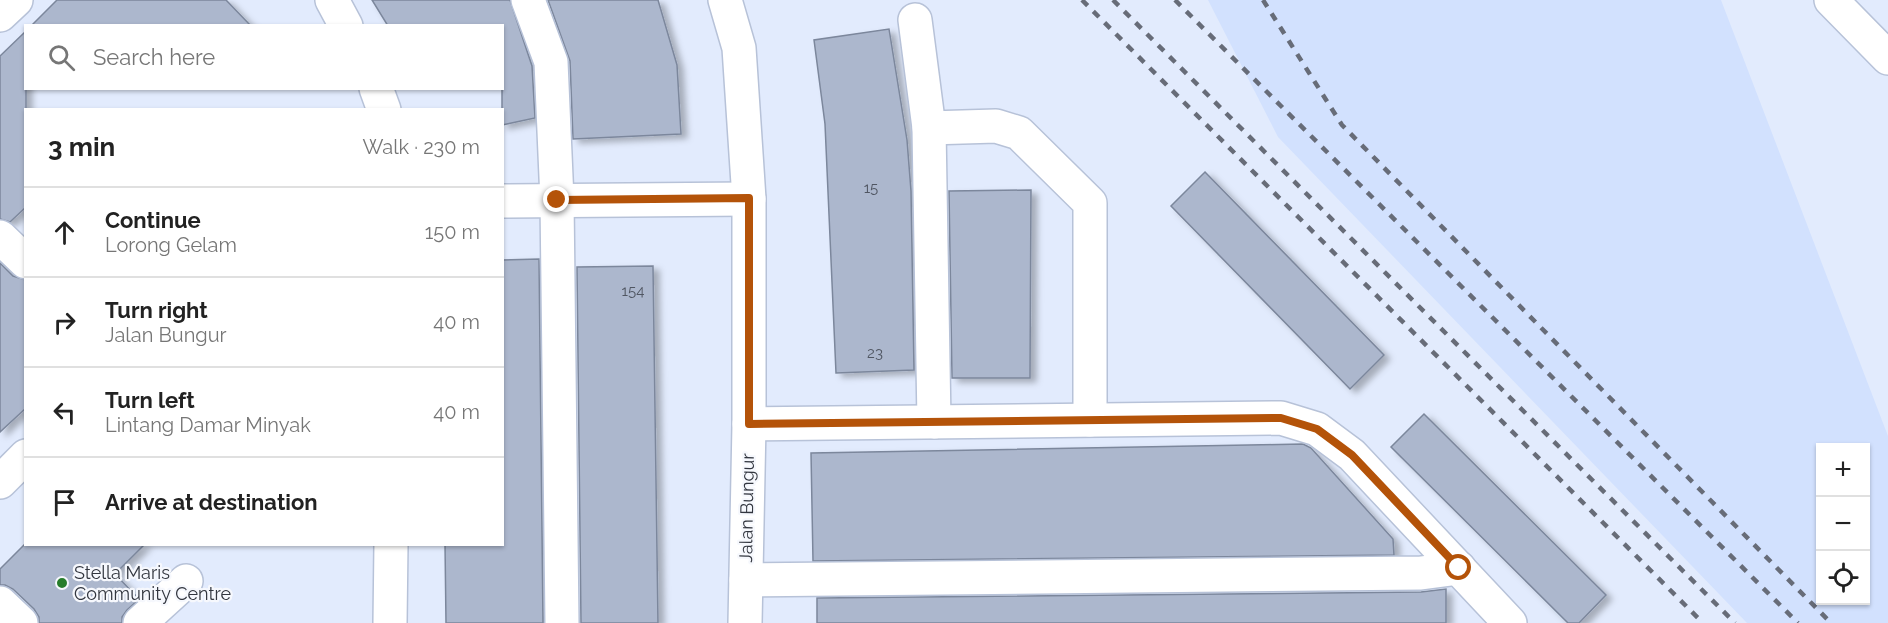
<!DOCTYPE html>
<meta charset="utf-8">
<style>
body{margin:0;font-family:Raleway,sans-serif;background:#f2f2f2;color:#222}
.controls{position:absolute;right:18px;bottom:18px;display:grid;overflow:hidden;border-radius:0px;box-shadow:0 2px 4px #0004}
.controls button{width:54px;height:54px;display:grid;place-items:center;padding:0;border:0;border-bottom:2px solid #e0e0e0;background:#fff;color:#222;font:30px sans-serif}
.stop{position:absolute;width:18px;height:18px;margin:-14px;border:4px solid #b45309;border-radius:50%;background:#fff}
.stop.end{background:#b45309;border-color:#fff;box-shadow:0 2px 6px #0008}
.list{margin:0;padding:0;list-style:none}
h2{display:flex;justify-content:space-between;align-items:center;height:78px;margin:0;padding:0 24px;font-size:26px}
h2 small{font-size:20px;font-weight:400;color:#767676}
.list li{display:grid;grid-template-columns:39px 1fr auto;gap:18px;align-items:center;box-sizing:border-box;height:90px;padding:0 24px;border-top:2px solid #e0e0e0}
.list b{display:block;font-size:22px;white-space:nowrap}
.list p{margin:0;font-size:20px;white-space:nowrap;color:#767676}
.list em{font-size:20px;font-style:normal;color:#767676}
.icon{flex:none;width:33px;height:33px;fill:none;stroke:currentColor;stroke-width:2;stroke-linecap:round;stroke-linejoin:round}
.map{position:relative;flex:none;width:1888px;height:623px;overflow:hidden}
.search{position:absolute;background:#fff;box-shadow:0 2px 4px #0004;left:24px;top:24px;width:480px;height:66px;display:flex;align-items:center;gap:15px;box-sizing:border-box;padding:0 21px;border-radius:0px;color:#767676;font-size:22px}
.panel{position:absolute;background:#fff;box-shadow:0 2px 4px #0004;left:24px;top:108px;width:480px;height:438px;border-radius:0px}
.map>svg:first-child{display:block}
</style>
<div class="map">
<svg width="1888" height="623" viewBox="0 0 1888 623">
<defs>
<filter id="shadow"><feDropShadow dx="6" dy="4" stdDeviation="3" flood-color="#0004"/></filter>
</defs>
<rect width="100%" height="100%" fill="#e2ebfd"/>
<path fill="#d2e1fe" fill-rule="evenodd" d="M 1208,0 L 1721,0 L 1888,436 L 1888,623 L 1747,623 L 1278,137 ZM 1820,448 L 1866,448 L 1866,600 L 1820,600 Z"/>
<g fill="#acb7cd" stroke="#7c879c" stroke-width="1.5" filter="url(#shadow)">
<path d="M 57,0 L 226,0 L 251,26 L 31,26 Z"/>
<path d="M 372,0 L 510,0 L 532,66 L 535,118 L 502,125 L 502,26 L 388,26 Z"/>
<path d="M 548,0 L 658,0 L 677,65 L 681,134 L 573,139 L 570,61 Z"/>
<path d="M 889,29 L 907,140 L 911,191 L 914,370 L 836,373 L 825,124 L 814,40 Z"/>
<path d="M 26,31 L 26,207 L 10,222 L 0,219 L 0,56 Z"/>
<path d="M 1205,172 L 1384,355 L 1350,389 L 1171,206 Z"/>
<path d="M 1031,190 L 1030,378 L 952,378 L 949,191 Z"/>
<path d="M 539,259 L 543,623 L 446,623 L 445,544 L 502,544 L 502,260 Z"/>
<path d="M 0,263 L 13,276 L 26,280 L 26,408 L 0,432 Z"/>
<path d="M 653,266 L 658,623 L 581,623 L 577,267 Z"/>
<path d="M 1424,414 L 1606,595 L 1579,623 L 1568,623 L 1391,447 Z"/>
<path d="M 1303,444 L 1311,448 L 1393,539 L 1394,555 L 813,561 L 811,453 Z"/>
<path d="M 25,544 L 145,544 L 115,574 L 139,599 L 127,610 L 122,617 L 122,623 L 39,623 L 39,617 L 34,609 L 13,589 L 5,585 L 0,585 L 0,569 Z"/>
<path d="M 1446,589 L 1446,623 L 817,623 L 817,598 L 1421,592 Z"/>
</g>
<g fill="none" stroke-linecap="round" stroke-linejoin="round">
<defs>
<g id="minor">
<path d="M 332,0 L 346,26"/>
<path d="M 528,0 L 551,62 L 557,200 L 562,623"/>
<path d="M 725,0 L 739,48 L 749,199 L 749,424 L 745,623"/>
<path d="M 1831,0 L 1888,58"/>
<path d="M 0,15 L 16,0"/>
<path d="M 915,20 L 929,128 L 934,422"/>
<path d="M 376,88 L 384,110"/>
<path d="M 929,128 L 996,126 L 1019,133 L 1090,203 L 1090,420"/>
<path d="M 502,201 L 749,199"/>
<path d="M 0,237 L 26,262"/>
<path d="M 749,424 L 1281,418 L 1317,429 L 1352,455 L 1510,623"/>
<path d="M 0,482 L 26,456"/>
<path d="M 746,580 L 1421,573 L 1459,568"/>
<path d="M 0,603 L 21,623"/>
<path d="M 140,623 L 186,581"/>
<path d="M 390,623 L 391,544"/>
</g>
</defs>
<use href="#minor" stroke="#b7c2d8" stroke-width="36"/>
<use href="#minor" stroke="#fff" stroke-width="33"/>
<g stroke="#676c78" stroke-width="4.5" stroke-dasharray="8 8" stroke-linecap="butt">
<path d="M 1082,0 L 1703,623"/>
<path d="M 1113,0 L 1735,623"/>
<path d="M 1175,0 L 1798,623"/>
<path d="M 1263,0 L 1342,125 L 1831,623"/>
</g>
</g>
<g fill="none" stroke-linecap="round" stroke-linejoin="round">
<path stroke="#b45309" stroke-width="8" d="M 557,200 L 749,198 L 749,424 L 1281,418 L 1317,429 L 1352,455 L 1459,568"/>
</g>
<circle fill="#277d2b" stroke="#f6f8fd" stroke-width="2" cx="62" cy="583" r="6"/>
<g text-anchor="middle" stroke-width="4.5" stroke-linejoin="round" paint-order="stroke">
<g font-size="15" fill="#505662">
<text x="871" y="193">15</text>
<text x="633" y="296">154</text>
<text x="875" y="358">23</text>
</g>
<g font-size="18" fill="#32363f" stroke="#f6f8fd">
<text transform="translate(747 508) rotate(-89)" y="6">Jalan Bungur</text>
</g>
<g font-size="18" fill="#32363f" stroke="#f6f8fd" text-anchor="start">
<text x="74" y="579">Stella Maris<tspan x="74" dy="21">Community Centre</tspan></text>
</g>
</g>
</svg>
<div class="controls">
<button>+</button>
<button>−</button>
<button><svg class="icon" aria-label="locate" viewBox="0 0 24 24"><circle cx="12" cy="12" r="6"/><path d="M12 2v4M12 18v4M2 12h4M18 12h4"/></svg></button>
</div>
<div class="stop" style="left:1459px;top:568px"></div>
<div class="stop end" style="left:557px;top:200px"></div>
<div class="search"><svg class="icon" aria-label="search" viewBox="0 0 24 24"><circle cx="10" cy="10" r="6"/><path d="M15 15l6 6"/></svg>Search here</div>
<section class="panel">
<h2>3 min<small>Walk · 230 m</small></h2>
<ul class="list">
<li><svg class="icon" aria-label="ahead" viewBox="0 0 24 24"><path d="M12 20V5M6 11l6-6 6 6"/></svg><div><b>Continue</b><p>Lorong Gelam</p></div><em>150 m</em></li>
<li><svg class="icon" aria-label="right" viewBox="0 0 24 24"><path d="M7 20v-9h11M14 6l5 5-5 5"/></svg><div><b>Turn right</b><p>Jalan Bungur</p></div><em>40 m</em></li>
<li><svg class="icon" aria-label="left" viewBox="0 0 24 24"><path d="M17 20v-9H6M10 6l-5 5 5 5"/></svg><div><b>Turn left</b><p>Lintang Damar Minyak</p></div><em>40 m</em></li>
<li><svg class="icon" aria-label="arrive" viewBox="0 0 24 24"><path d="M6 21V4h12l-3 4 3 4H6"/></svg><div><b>Arrive at destination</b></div></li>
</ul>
</section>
</div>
